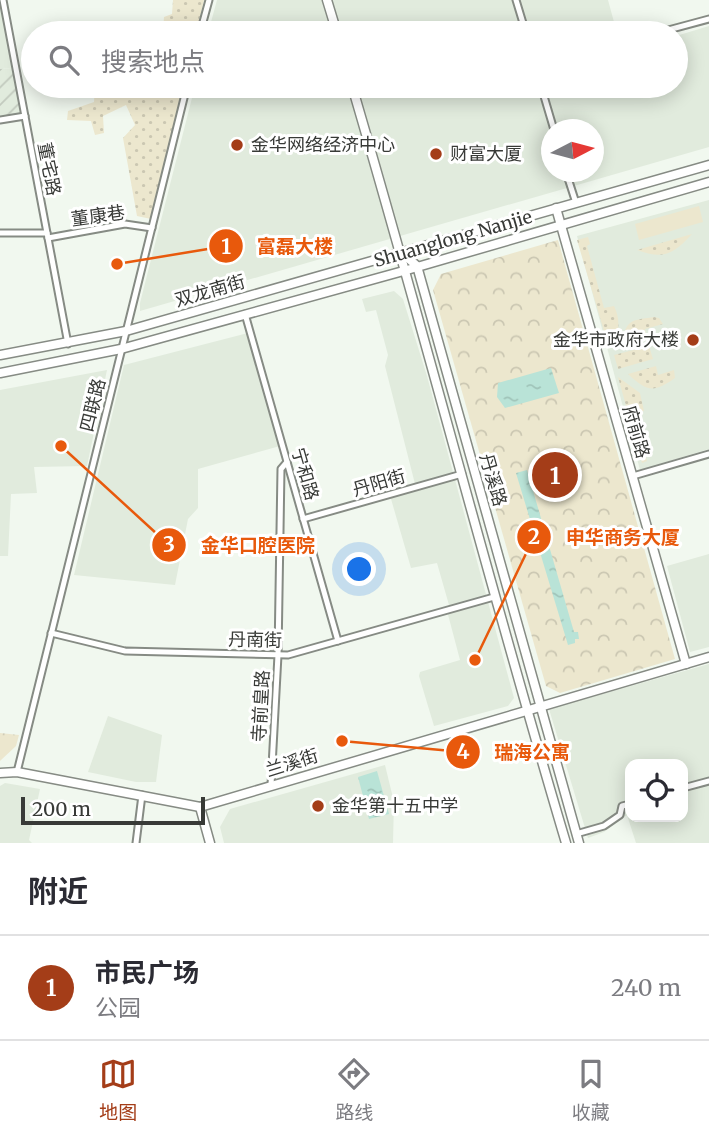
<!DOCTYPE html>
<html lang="zh">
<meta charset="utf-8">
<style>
body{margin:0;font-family:Merriweather,"Noto Sans SC",serif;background:#f2f2f3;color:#2b2b33}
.controls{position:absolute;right:21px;bottom:21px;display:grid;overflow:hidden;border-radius:14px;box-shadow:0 4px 18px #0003}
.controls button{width:63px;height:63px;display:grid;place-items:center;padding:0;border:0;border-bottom:2px solid #e1e1e2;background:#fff;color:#2b2b33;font:35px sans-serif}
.compass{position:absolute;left:541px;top:119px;width:63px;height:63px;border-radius:50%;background:#fff;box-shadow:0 4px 18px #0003;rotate:84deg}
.scale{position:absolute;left:21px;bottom:18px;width:184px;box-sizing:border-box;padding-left:7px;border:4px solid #383a37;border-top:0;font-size:19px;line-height:24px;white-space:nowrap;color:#383a37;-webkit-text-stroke:5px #fff;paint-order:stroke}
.you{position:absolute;left:360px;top:570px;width:24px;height:24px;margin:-18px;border:5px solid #fff;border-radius:50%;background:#1a73e8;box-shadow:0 0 0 10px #1a73e833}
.badge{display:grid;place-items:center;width:46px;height:46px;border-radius:50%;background:#a43d18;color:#fff;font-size:23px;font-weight:700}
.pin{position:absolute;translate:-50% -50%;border:4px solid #fff;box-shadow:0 2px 7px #0006}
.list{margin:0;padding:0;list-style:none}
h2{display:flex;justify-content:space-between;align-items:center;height:91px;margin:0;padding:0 28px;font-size:30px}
h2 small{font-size:23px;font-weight:400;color:#7c7c81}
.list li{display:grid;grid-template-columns:46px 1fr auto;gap:21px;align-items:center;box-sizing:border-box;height:105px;padding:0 28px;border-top:2px solid #e1e1e2}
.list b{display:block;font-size:26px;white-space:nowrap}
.list p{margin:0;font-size:23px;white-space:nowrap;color:#7c7c81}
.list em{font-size:23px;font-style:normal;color:#7c7c81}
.icon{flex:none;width:38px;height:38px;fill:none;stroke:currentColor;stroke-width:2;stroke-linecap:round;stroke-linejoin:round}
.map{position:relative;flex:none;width:709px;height:843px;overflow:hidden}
.search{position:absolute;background:#fff;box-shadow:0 4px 18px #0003;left:21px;right:21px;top:21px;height:77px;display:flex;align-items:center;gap:18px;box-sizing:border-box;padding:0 24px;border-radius:38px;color:#7c7c81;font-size:26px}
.sheet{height:196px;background:#fff}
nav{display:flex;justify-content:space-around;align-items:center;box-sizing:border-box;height:98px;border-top:2px solid #e1e1e2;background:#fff;font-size:19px;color:#7c7c81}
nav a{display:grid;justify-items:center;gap:4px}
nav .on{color:#a43d18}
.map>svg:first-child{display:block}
</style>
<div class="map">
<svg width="709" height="843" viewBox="0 0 709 843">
<defs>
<pattern id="industrial-furrows" width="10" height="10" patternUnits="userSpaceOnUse" patternTransform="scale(1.75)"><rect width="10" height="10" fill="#e1ebdd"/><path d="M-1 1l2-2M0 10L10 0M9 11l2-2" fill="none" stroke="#c2cabe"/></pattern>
<pattern id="grass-dots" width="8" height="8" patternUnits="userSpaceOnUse" patternTransform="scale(1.75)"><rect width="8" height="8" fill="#ece7ce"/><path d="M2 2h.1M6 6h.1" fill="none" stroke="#cbc7b2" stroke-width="1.8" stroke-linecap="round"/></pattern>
<pattern id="park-crowns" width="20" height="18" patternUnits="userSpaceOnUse" patternTransform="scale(1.75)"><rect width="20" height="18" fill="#ece7ce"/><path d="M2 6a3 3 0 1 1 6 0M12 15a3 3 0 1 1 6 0" fill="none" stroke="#cbc7b2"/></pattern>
<pattern id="water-ripples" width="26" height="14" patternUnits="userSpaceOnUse" patternTransform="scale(1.75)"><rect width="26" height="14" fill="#b9e3d7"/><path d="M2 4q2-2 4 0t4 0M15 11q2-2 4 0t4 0" fill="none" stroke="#a0c4b9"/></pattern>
</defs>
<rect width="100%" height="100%" fill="#f1f8ef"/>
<g fill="#e1ebdd" fill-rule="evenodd">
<path d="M 0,0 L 13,68 L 0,69 Z"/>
<path d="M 217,0 L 608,0 L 617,33 L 208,33 Z"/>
<path d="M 709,26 L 709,147 L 140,311 L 140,303 L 195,86 L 676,86 L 676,36 ZM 552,130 L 594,130 L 594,172 L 552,172 Z"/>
<path d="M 709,200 L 709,449 L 640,470 L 577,236 Z"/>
<path d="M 394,291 L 403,299 L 427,376 L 514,698 L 508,706 L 434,726 L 419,676 L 420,672 L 460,660 L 446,607 L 449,605 L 437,563 L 411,568 L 389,492 L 415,484 L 385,366 L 388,355 L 376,310 L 366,312 L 362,299 Z"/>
<path d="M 248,333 L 280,446 L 198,469 L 198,508 L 188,519 L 175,585 L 74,575 L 124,365 Z"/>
<path d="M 107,370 L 87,466 L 34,467 L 37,493 L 11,494 L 8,556 L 0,556 L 0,390 Z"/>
<path d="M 709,554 L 709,647 L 690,652 L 667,566 Z"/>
<path d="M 709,664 L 709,843 L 636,843 L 627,815 L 604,832 L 588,838 L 549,709 ZM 630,764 L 683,764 L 683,817 L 630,817 Z"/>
<path d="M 108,716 L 162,735 L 156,782 L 136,782 L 88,772 Z"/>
<path d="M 385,765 L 394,802 L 393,843 L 224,843 L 220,827 L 230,809 Z"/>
<path d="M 5,783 L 40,789 L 29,840 L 32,843 L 0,843 L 0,786 Z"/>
</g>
<path fill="url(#industrial-furrows)" d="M 13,68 L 21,113 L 0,116 L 0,69 Z"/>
<g fill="url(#grass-dots)">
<path d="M 173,0 L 204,0 L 196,33 L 163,31 L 164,17 L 172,14 Z"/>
<path d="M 95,86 L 183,86 L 151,219 L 137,216 L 123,138 L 135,125 L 126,105 L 103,116 L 104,133 L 95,135 L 91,121 L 67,120 L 68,111 L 94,102 Z"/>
<path d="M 692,234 C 674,254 663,260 637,250 Z"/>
<path d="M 588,237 L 590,244 L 587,246 L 604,308 L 614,306 C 621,320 620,337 609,348 L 577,240 Z"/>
<path d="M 654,317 L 659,318 L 663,324 L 645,329 L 647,338 L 620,346 C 628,319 628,321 654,317 Z"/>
<path d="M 649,346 L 653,359 L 618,369 L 614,355 Z"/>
<path d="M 656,366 L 658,375 L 674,370 L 675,378 C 654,393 647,392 628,374 Z"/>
<path d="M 618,377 L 640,393 L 644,411 L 633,414 L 647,461 L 642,463 Z"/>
</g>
<g fill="url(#park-crowns)">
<path d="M 558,240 L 675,659 L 560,693 L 546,686 L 433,290 L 441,274 Z"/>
<path d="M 0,733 L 19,735 L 16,746 L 0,761 Z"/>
</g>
<path fill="#ece7ce" d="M 699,206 L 703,222 L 639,240 L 635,224 Z"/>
<g fill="url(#water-ripples)">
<path d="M 551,368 L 559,393 L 505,408 L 497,397 L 498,383 Z"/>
<path d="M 527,470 L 574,632 L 578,632 L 579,639 L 575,639 L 575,643 L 568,645 L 516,473 Z"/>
<path d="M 377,771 L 389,814 L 369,819 L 358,777 Z"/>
</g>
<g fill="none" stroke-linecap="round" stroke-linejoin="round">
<defs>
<g id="street">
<path d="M 3,0 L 68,344"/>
<path d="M 516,0 L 526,33"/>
<path d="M 200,33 L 209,0"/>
<path d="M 657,33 L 709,19"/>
<path d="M 541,86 L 554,130"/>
<path d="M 0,120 L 25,116"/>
<path d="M 566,172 L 576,203"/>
<path d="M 0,233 L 47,233"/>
<path d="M 48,238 L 125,224 L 152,228"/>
<path d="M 245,314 L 338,641"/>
<path d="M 633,476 L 709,454"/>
<path d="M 303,519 L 462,474"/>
<path d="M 51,633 L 125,651 L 288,655 L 494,597"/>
<path d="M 17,772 L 187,86"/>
<path d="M 271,785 L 278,655 L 281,469 L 287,462"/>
<path d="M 683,788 L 709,781"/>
<path d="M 576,834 L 604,826 L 620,815 L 622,806 L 630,804"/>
<path d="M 136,843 L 142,795"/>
</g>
<g id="secondary">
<path d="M 327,0 L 337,33"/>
<path d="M 352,86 C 426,337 491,592 566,843"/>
<path d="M 556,208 L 686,664"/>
<path d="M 402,253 L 417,266 L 579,843"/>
<path d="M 0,355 L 126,331 L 709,165"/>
<path d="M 0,373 L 121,349 L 407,270 L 709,182"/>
<path d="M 0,773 L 17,772 L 200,807 L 709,657"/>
<path d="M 200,807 L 210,843"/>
</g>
</defs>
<use href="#street" stroke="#868b84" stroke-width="9"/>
<use href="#secondary" stroke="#868b84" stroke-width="11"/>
<use href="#street" stroke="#fff" stroke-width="5"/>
<use href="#secondary" stroke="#fff" stroke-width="8"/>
</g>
<g fill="#a43d18" stroke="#fff" stroke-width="2.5">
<circle cx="237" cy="145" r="7"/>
<circle cx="436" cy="154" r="7"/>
<circle cx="693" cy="340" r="7"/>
<circle cx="318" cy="806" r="7"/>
</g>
<g text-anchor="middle" stroke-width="6" stroke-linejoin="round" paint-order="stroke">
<g font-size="18" fill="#383a37" stroke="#fff" text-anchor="start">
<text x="251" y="151">金华网络经济中心</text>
<text x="450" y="160">财富大厦</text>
<text x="679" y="346" text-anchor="end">金华市政府大楼</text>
<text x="332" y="812">金华第十五中学</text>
</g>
<g font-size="18" fill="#383a37" stroke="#fff">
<text transform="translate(49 169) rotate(79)" y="6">董宅路</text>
<text transform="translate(98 216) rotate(-8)" y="6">董康巷</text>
<text transform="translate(453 239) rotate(-16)" y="6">Shuanglong Nanjie</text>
<text transform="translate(210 291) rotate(-16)" y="6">双龙南街</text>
<text transform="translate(93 405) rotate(-76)" y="6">四联路</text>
<text transform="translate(636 432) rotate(74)" y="6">府前路</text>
<text transform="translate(305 474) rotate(74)" y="6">宁和路</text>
<text transform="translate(493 480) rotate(74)" y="6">丹溪路</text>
<text transform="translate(379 483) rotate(-16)" y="6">丹阳街</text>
<text transform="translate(255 640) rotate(1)" y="6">丹南街</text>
<text transform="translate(261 706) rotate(-87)" y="6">寺前皇路</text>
<text transform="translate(292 763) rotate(-17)" y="6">兰溪街</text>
</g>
</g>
<path fill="none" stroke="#e8590c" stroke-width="2.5" d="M117 264L226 246M475 660L534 537M61 446L169 545M342 741L463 752"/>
<g fill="#e8590c" stroke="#fff" stroke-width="2.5">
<circle cx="117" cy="264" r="7"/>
<circle cx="475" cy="660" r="7"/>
<circle cx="61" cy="446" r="7"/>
<circle cx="342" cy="741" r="7"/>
<circle cx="226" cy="246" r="18"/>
<circle cx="534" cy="537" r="18"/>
<circle cx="169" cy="545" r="18"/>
<circle cx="463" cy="752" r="18"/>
</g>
<g font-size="21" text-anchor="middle" font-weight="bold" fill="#fff">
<text x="226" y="254">1</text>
<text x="534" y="544">2</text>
<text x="169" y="552">3</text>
<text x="463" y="759">4</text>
</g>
<g font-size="19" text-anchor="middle" font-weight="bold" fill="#e8590c" stroke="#fff" stroke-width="6" stroke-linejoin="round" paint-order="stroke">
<text x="295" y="253">富磊大楼</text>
<text x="623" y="544">申华商务大厦</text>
<text x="258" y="552">金华口腔医院</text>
<text x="532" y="759">瑞海公寓</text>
</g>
</svg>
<div class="controls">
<button><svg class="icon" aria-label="locate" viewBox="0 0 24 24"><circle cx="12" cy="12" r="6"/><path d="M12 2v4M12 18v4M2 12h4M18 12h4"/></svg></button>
</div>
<svg class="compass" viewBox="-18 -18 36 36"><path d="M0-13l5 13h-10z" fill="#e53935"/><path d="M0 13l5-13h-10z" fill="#7c7c81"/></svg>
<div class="scale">200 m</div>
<div class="you"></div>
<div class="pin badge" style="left:555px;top:475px">1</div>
<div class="search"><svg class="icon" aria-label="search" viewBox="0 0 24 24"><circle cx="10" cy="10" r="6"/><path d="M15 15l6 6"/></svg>搜索地点</div>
</div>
<section class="sheet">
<h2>附近<small></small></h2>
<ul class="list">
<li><span class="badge">1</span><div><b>市民广场</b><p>公园</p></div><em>240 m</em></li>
</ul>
</section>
<nav>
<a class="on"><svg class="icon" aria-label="map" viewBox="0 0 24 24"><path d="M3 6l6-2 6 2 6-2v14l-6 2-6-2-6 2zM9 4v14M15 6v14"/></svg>地图</a>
<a><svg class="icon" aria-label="directions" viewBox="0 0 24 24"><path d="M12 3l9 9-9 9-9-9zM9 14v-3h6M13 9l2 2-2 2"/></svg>路线</a>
<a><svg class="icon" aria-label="saved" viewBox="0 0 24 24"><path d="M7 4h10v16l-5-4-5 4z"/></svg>收藏</a>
</nav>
